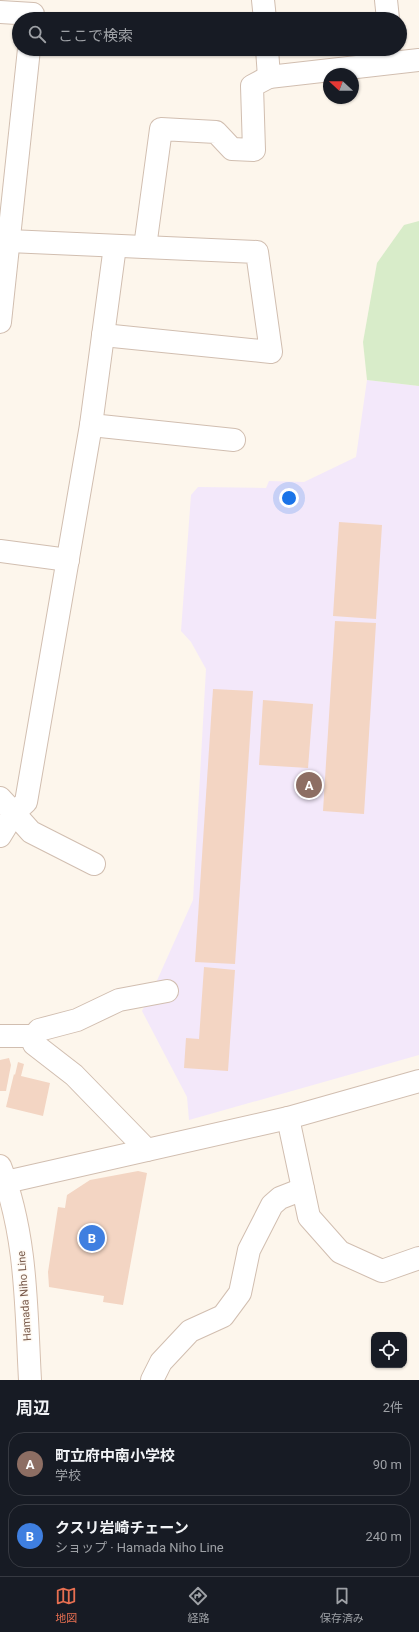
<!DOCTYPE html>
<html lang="ja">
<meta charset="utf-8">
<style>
body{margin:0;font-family:Roboto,"Noto Sans JP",sans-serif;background:#242831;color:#f1f3f6}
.controls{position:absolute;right:12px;bottom:12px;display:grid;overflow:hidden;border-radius:8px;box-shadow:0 1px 3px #0004}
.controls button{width:36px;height:36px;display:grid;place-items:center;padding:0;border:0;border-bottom:1px solid #363941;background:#171b24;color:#f1f3f6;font:20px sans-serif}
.compass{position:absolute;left:323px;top:68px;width:36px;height:36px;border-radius:50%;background:#171b24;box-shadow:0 1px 3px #0004;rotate:291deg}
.you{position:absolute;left:289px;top:498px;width:14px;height:14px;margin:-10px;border:3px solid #fff;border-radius:50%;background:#1a73e8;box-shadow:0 0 0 6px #1a73e833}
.badge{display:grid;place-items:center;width:26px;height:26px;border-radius:50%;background:#e76f51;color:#fff;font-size:13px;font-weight:700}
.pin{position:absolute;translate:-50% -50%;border:2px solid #fff;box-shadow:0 1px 4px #0006}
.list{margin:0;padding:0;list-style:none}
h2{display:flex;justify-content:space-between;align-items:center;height:52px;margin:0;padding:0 16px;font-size:17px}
h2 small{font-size:13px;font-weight:400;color:#9ea1a6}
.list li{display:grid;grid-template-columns:26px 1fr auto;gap:12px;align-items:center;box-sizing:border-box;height:64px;margin:0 8px 8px;padding:0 8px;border:1px solid #363941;border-radius:16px}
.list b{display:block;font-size:15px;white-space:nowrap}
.list p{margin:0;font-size:13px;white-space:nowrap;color:#9ea1a6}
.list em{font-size:13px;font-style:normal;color:#9ea1a6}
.icon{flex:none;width:22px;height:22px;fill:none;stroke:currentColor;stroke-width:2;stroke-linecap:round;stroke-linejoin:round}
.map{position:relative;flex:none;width:419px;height:1380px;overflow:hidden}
.search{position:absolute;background:#171b24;box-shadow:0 1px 3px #0004;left:12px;right:12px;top:12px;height:44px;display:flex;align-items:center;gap:10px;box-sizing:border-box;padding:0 14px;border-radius:22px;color:#9ea1a6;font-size:15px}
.sheet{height:196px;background:#171b24}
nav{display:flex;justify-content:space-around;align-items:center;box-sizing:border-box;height:56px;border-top:1px solid #363941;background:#171b24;font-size:11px;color:#9ea1a6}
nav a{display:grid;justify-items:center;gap:2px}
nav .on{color:#e76f51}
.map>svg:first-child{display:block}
</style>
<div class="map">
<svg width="419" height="1380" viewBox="0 0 419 1380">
<rect width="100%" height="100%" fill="#fdf6ec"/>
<path fill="#f3e8fa" d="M 367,380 L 419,386 L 419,1055 L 189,1120 L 187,1097 L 142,1011 L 155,985 L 193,900 L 206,669 L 191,642 L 181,631 L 191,495 L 198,487 L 266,488 L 269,481 L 304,482 L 356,457 Z"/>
<path fill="#d8ecc9" d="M 419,221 L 419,386 L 367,380 L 363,342 L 377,263 L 404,225 Z"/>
<g fill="#f3d5c3">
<path d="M 339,522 L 382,525 L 376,619 L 333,616 Z"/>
<path d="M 335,621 L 376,623 L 364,814 L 323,811 Z"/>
<path d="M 213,689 L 253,691 L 235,964 L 195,962 Z"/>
<path d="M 263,700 L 313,704 L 308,768 L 259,765 Z"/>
<path d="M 204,967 L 235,970 L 228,1071 L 184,1068 L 186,1038 L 199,1039 Z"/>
<path d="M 9,1058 L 11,1065 L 6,1091 L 0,1091 L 0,1060 Z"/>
<path d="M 18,1062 L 24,1064 L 21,1076 L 50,1083 L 43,1116 L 6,1107 L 14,1074 L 15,1075 Z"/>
<path d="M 138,1171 L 147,1173 L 123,1305 L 103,1302 L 104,1296 L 49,1287 L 48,1272 L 58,1207 L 65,1208 L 67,1195 L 90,1180 Z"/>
</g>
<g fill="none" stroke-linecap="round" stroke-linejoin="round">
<defs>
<g id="minor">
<path d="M 263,0 L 265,19"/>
<path d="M 386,0 L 388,19"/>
<path d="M 0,12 L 33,14"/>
<path d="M 267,49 L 269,77 L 419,60"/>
<path d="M 9,241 L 257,252 L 271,352 L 103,335"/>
<path d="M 145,247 L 161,129 L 216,132 L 232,149 L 254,150 L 252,86 L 269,77"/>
<path d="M 0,322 L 29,49"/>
<path d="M 91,425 L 234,440"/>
<path d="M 0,551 L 68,560"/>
<path d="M 0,798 L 14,813 L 0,836"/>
<path d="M 94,864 L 31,832 L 14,813 L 26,802 L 91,425 L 115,246"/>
<path d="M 0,1036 L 34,1036"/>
<path d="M 288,1118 L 309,1217 L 340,1252 L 382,1271 L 419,1258"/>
<path d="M 147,1150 L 74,1075 L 34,1044 L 34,1036 L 39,1030 L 77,1020 L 119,1000 L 167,991"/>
<path d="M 152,1380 L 161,1362 L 190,1331 L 223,1316 L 240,1293 L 249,1250 L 272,1205 L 280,1198 L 303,1189"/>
</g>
<path id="tertiary" d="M 6,1182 L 288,1118 L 419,1081"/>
<path id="secondary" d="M 0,1166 C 27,1234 26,1308 30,1380"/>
</defs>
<use href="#minor" stroke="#d1beb0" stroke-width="24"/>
<use href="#tertiary" stroke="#d1beb0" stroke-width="24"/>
<use href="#secondary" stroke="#d6c0b0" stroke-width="24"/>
<use href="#minor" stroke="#fff" stroke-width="22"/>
<use href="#tertiary" stroke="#fff" stroke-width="22"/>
<use href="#secondary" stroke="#fff" stroke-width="22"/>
</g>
<g text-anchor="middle" stroke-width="3" stroke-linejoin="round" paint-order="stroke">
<g font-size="11" fill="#7a5c4d" stroke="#fffaf3">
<text transform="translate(24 1296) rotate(-94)" y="4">Hamada Niho Line</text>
</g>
</g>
</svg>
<div class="controls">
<button><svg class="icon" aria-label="locate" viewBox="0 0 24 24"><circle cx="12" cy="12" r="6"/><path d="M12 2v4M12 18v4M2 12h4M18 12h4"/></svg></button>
</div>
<svg class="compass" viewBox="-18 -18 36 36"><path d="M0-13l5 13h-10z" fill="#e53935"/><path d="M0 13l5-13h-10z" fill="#9ea1a6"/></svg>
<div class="you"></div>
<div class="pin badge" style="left:309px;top:785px;background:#8d6e63">A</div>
<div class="pin badge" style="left:92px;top:1238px;background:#3f7fe0">B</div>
<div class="search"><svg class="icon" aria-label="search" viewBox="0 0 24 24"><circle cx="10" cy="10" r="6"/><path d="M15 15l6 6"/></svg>ここで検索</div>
</div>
<section class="sheet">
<h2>周辺<small>2件</small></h2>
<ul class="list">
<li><span class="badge" style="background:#8d6e63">A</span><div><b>町立府中南小学校</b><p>学校</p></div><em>90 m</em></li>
<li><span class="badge" style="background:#3f7fe0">B</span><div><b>クスリ岩崎チェーン</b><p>ショップ · Hamada Niho Line</p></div><em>240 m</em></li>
</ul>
</section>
<nav>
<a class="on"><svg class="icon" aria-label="map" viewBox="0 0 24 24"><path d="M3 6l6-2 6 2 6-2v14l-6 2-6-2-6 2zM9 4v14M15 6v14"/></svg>地図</a>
<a><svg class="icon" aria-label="directions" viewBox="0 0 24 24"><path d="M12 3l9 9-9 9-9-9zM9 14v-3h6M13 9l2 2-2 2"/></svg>経路</a>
<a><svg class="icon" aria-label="saved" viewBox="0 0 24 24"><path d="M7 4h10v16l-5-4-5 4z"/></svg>保存済み</a>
</nav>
